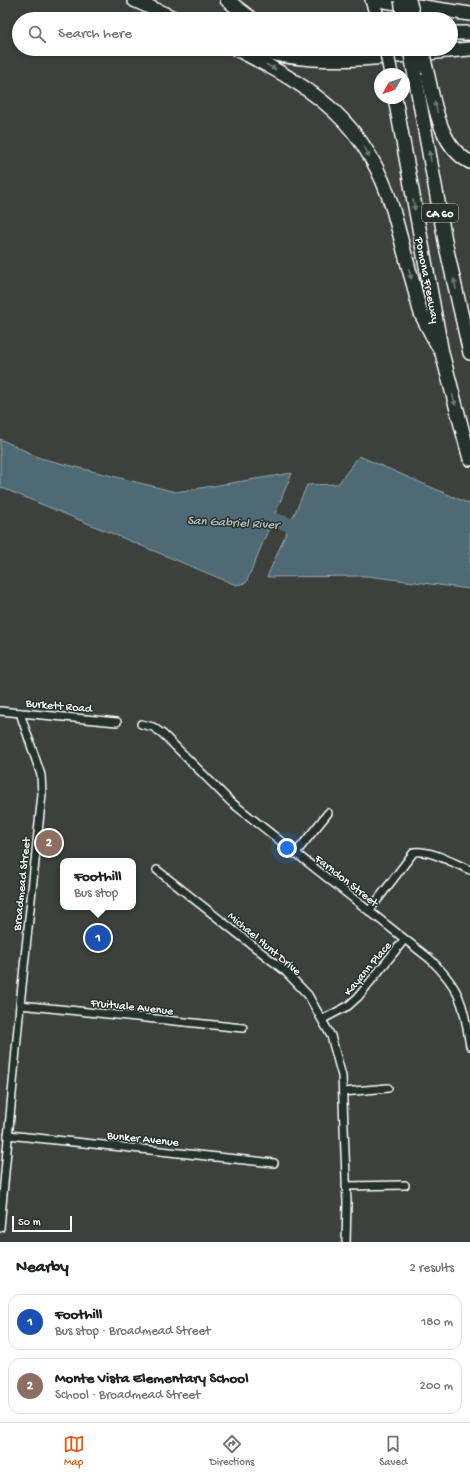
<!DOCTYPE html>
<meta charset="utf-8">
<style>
body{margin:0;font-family:"Gochi Hand",sans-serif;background:#f2f2f2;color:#202124}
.compass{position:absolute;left:374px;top:68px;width:36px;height:36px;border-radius:50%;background:#fff;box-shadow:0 2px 6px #0003;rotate:230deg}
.scale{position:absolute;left:12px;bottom:10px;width:60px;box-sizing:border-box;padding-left:4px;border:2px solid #fff;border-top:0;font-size:11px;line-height:14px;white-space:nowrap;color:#fff;-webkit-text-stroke:3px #26332d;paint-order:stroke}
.you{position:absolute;left:287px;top:848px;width:14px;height:14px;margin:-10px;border:3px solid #fff;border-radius:50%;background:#1a73e8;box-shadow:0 0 0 6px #1a73e833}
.badge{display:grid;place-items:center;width:26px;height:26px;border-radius:50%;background:#ea580c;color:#fff;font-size:13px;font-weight:700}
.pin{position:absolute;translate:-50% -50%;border:2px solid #fff;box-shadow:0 1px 4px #0006}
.popup{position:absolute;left:60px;top:858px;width:76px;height:52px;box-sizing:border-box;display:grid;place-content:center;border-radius:8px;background:#fff;filter:drop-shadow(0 1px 3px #0005);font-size:13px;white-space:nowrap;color:#757577}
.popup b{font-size:15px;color:#202124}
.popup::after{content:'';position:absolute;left:50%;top:100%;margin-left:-8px;border:8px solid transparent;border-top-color:#fff}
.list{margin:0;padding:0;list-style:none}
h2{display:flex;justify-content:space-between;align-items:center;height:52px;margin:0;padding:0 16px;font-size:17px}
h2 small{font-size:13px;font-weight:400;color:#757577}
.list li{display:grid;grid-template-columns:26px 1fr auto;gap:12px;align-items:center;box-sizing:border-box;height:56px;margin:0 8px 8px;padding:0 8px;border:1px solid #e0e0e0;border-radius:12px}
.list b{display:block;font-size:15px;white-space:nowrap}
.list p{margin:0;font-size:13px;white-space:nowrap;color:#757577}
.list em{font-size:13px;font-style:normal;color:#757577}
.icon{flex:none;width:22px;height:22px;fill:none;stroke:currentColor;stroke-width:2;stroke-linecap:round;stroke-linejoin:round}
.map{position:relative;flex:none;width:470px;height:1242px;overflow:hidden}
.search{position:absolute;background:#fff;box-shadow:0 2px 6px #0003;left:12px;right:12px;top:12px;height:44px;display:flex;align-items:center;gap:10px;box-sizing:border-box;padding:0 14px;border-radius:22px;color:#757577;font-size:15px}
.sheet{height:180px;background:#fff}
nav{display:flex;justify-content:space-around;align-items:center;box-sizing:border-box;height:56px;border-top:1px solid #e0e0e0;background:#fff;font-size:11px;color:#757577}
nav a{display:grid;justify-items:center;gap:2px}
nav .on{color:#ea580c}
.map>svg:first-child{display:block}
</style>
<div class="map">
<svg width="470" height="1242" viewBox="0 0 470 1242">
<rect width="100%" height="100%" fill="#3c413e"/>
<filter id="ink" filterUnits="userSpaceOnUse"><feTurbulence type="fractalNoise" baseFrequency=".025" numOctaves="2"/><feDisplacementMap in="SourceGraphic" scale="8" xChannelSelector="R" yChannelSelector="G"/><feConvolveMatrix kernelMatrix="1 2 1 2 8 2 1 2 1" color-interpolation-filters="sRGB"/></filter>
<g filter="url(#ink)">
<g fill="#506a75" stroke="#96a6ac">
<path d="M 0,439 L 40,458 L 176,492 L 292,473 L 246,583 L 236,585 L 0,487 Z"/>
<path d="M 359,456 L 470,504 L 470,589 L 367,576 L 267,577 L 307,485 L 338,484 Z"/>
</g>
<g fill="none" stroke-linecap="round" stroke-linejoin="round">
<path stroke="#506a75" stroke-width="14" d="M 253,520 L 278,521 L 307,530"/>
<defs>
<g id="minor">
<path d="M 0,711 L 117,722"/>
<path d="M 141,724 L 153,727 L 163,734 L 231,802 L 430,959 C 462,990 463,1004 470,1046"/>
<path d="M 295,854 L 328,813"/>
<path d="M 157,870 L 285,971 L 308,995 L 331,1036 L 342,1076 L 347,1203 L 346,1242"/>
<path d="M 369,911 L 414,852 C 432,850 453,863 470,870"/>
<path d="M 20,1005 L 243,1028"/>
<path d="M 323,1019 L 348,1006 L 358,997 L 404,940"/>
<path d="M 343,1092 L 388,1088"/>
<path d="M 8,1135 L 274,1163"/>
<path d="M 346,1186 L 405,1185"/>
<path d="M 0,1228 L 20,1005 L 42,794 L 41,775 L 20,713"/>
</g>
<g id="motorway">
<path d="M 134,0 L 176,19"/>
<path d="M 227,0 L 252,19"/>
<path d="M 372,0 L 378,19"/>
<path d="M 378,0 L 470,14"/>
<path d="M 451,33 L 470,33"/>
<path d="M 236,49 C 314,88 367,122 393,210 C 400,235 406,259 413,283 C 416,294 418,306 422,316 C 428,328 435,341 442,353"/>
<path d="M 255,49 C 324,70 400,54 470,49"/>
<path d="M 426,68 C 434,99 438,146 470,162"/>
<path d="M 415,76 L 446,246 L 470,353"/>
<path d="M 395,98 L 442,353 L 470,459"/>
</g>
</defs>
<use href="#minor" stroke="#fff" stroke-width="10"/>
<use href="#motorway" stroke="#fff" stroke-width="16"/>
<use href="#minor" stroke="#26332d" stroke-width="7"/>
<use href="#motorway" stroke="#26332d" stroke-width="13"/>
<defs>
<g id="motorway-bridge">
<path d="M 401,0 L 404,19"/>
<path d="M 409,0 L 414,19"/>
<path d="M 386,49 L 391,74"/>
<path d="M 410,49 L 415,76"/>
<path d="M 422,49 L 426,68"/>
</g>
</defs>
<use href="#motorway-bridge" stroke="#fff" stroke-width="16" stroke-linecap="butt"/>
<use href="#motorway-bridge" stroke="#26332d" stroke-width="13"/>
</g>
<defs><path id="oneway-solid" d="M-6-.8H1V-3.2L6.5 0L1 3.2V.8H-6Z"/></defs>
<g fill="#727a76">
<use href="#oneway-solid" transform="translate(271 67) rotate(28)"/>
<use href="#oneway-solid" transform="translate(436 107) rotate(-104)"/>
<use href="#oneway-solid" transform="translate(367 152) rotate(61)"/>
<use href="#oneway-solid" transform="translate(430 156) rotate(-100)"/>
<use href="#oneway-solid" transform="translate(414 205) rotate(80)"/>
<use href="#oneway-solid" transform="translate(410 274) rotate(75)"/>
<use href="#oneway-solid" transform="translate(455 284) rotate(-102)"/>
<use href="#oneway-solid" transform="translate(454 400) rotate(75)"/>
</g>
</g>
<g text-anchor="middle" stroke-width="3" stroke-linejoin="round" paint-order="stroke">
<rect fill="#26332d" stroke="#bec2c0" stroke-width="1" x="422" y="204" width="36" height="18" rx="3"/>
<g font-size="11" font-weight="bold" fill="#fff">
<text x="440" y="217">CA 60</text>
</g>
<g font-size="12" fill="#fff" stroke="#26332d">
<text transform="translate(428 280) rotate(79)" y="4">Pomona Freeway</text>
<text transform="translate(59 705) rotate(5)" y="4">Burkett Road</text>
<text transform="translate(347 880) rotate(38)" y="4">Farndon Street</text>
<text transform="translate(21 884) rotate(-84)" y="4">Broadmead Street</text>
<text transform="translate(265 943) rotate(40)" y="4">Michael Hunt Drive</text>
<text transform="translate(367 968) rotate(-50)" y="4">Kayann Place</text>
<text transform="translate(132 1006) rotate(6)" y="4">Fruitvale Avenue</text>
<text transform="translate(143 1138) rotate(6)" y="4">Bunker Avenue</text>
</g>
<g font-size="13" font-style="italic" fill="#b0bcc1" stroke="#26332d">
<text transform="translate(233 521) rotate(3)" y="5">San Gabriel River</text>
</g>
</g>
</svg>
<svg class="compass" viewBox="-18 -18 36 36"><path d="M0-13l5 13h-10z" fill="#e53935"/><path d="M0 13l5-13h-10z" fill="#757577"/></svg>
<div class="scale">50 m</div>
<div class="you"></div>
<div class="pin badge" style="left:98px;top:938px;background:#1a4fb4">1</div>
<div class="popup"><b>Foothill</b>Bus stop</div>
<div class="pin badge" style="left:49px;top:843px;background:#8d6e63">2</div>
<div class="search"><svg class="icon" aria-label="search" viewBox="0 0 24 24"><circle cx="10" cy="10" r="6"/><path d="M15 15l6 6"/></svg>Search here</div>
</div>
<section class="sheet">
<h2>Nearby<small>2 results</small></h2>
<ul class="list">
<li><span class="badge" style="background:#1a4fb4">1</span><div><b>Foothill</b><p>Bus stop · Broadmead Street</p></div><em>180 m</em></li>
<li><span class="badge" style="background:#8d6e63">2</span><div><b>Monte Vista Elementary School</b><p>School · Broadmead Street</p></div><em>200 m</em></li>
</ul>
</section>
<nav>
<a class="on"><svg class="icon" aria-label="map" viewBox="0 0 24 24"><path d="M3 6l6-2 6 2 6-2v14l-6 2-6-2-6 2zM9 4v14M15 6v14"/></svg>Map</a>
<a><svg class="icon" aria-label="directions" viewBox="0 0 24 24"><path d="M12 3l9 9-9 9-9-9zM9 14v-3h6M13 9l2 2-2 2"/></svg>Directions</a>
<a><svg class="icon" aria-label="saved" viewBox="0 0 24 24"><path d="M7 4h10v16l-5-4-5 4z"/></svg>Saved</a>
</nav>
